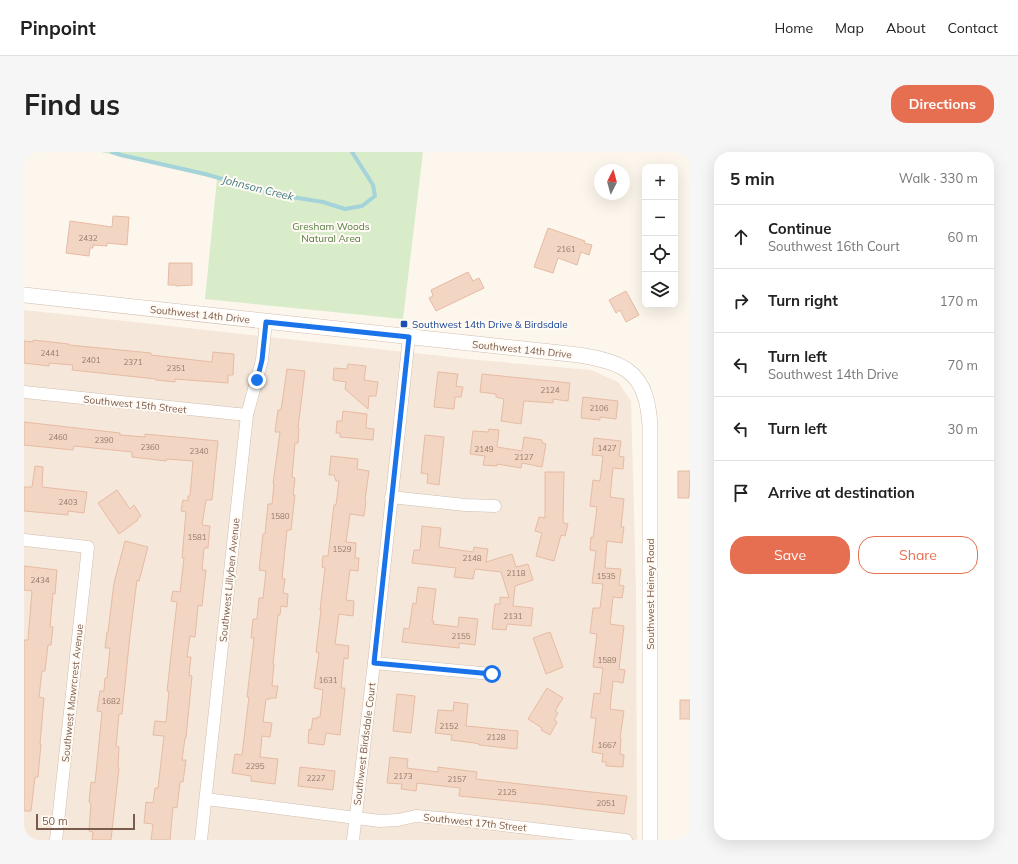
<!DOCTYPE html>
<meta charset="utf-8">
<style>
body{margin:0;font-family:Mulish,sans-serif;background:#f6f6f6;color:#222}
.controls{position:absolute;right:12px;top:12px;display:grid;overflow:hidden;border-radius:8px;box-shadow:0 4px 16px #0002}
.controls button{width:36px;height:36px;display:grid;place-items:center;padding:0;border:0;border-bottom:1px solid #e0e0e0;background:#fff;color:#222;font:20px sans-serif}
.compass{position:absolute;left:570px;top:12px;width:36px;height:36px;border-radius:50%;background:#fff;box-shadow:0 4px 16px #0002;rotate:6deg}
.scale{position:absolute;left:12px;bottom:10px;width:99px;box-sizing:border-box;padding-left:4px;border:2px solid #7a5c4d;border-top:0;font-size:11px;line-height:14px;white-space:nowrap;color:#7a5c4d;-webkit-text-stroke:3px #fffaf3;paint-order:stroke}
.stop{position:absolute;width:12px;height:12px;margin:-9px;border:3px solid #1a73e8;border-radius:50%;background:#fff}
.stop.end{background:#1a73e8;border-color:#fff;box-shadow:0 1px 4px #0008}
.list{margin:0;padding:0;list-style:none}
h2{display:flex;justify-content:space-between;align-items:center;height:52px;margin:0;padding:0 16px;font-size:17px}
h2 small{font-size:13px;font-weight:400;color:#767676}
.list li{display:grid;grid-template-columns:26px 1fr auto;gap:12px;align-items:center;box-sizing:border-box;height:64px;padding:0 16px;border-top:1px solid #e0e0e0}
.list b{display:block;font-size:15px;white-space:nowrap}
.list p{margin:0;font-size:13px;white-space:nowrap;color:#767676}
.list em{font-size:13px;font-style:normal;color:#767676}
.actions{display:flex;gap:8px;padding:12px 16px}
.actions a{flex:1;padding:9px 0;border:1px solid #e76f51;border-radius:16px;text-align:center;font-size:14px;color:#e76f51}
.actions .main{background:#e76f51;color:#fff}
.icon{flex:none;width:22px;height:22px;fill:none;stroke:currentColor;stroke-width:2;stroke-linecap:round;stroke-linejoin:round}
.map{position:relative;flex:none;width:666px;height:688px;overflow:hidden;border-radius:16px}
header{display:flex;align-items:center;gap:24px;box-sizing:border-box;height:56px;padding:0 20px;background:#fff;border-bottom:1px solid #e0e0e0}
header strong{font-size:19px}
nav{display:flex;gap:22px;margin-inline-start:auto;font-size:14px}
.intro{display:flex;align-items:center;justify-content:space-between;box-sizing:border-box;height:96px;padding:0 24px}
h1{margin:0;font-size:28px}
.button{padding:10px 18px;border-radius:16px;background:#e76f51;color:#fff;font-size:14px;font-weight:700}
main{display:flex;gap:24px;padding:0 24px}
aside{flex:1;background:#fff;border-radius:16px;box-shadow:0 4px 16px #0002}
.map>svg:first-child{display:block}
</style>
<header>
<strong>Pinpoint</strong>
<nav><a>Home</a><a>Map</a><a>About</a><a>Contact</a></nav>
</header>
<div class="intro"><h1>Find us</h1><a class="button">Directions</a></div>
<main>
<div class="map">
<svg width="666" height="688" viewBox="0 0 666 688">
<rect width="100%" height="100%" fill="#fdf6ec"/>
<path fill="#f5e8da" d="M 0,158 L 454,208 L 567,218 L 594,230 L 607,249 L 612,438 L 613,688 L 0,688 Z"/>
<path fill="#d8ecc9" d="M 77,0 L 399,0 L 379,167 L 181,147 L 193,27 Z"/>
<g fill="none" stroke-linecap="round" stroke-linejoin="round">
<path stroke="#a5d3da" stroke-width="4" d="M 88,0 L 97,3 L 181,22 L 255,43 L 299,50 L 321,57 L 338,54 L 351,44 L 349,33 L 328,0"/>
</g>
<g fill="#f3d5c3" stroke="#e6bba3">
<path d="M 89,64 L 105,65 L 103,93 L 83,91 L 83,94 L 69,93 L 69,96 L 66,96 L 65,104 L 42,101 L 46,69 L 88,75 Z"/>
<path d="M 524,76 L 561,89 L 560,91 L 568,93 L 565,103 L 557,100 L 553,113 L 534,106 L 529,121 L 510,115 Z"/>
<path d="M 145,111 L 168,111 L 168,133 L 152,134 L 152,133 L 144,133 Z"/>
<path d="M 444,120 L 449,129 L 455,126 L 460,136 L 412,159 L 405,146 L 409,144 L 407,138 Z"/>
<path d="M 602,139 L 615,163 L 602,170 L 596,158 L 592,161 L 585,148 Z"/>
<path d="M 9,188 L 45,192 L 45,193 L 127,201 L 127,203 L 188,210 L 189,200 L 210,202 L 209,223 L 204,223 L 204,231 L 151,227 L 151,230 L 132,228 L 132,227 L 48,218 L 49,213 L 25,211 L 25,214 L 0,211 L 0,189 L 9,190 Z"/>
<path d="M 324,212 L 342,214 L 340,228 L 354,230 L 352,244 L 345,244 L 344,257 L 321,237 L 322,230 L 309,228 L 310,216 L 323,217 Z"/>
<path d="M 263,217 L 281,219 L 274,276 L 275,276 L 274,291 L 271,291 L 268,325 L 271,326 L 269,343 L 271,343 L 267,378 L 263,378 L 258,427 L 261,427 L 259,441 L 264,442 L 263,455 L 257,454 L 256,463 L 254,463 L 249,512 L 250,512 L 248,534 L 254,534 L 252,546 L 246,546 L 246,547 L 242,547 L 239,570 L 248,571 L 246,585 L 238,584 L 236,605 L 254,607 L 251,632 L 227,629 L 227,624 L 208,621 L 211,602 L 218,603 L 225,545 L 223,545 L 230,486 L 227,486 L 229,467 L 233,467 L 235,446 L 239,446 L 242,419 L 235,418 L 239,382 L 241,382 L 244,352 L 248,352 L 250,332 L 249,332 L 256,280 L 251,280 L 254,258 L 257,258 Z"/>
<path d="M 414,220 L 434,222 L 432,234 L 439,235 L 437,245 L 431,245 L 430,257 L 410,255 Z"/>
<path d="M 458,222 L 546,231 L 544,249 L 529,247 L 529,251 L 500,249 L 497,272 L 477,269 L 480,247 L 472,245 L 472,242 L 456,240 Z"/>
<path d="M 559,245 L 594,249 L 592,267 L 576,265 L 576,268 L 557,266 L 558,263 L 557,263 Z"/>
<path d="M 319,259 L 343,262 L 342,276 L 350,277 L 349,288 L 316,285 L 316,281 L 312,281 L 313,269 L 318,269 Z"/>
<path d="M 0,270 L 96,281 L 96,283 L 121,285 L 121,282 L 194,289 L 188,348 L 182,348 L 178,373 L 186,374 L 184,396 L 180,396 L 178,418 L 182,418 L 178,454 L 174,453 L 171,485 L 166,484 L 163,505 L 167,505 L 165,523 L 168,524 L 162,586 L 161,586 L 158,608 L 162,608 L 159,630 L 156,630 L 153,656 L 149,655 L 146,688 L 127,688 L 129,672 L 120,671 L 122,650 L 129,651 L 131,636 L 134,636 L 140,584 L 129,583 L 131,569 L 142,570 L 145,539 L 143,539 L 153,450 L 147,449 L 149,439 L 156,440 L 160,406 L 158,406 L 162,360 L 157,359 L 159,348 L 164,349 L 164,344 L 166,344 L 169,309 L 143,307 L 142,309 L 108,305 L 108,300 L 50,294 L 49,298 L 0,293 Z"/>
<path d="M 465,277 L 475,278 L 473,295 L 498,299 L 500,285 L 518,288 L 518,291 L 522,292 L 518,315 L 498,311 L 497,316 L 473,312 L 473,314 L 459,313 L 461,304 L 446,302 L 449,279 L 464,280 Z"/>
<path d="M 401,283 L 420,285 L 415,333 L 403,331 L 404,322 L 397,321 Z"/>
<path d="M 570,286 L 597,289 L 595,304 L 600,305 L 599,317 L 589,316 L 586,345 L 600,347 L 597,375 L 600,375 L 598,391 L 583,389 L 581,416 L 597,417 L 595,433 L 600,434 L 598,446 L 589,445 L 586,472 L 600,474 L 595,517 L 601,518 L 599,531 L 589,529 L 586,557 L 600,559 L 596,586 L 597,586 L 596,602 L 600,603 L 599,615 L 582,614 L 582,610 L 578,610 L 579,602 L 568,600 L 572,566 L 567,566 L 567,564 L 570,541 L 576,542 L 579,516 L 569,515 L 573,482 L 566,481 L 569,456 L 576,456 L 579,432 L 568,431 L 572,399 L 566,398 L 567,385 L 569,386 L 573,355 L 566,354 L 569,328 L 576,329 L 579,304 L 568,303 Z"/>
<path d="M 307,304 L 334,307 L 333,317 L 345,319 L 341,348 L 342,349 L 340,364 L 326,362 L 322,390 L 332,391 L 331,406 L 335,406 L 334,419 L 326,418 L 322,448 L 330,449 L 329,464 L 315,462 L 311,492 L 325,494 L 324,507 L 320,506 L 317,536 L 321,536 L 316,583 L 302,581 L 300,593 L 284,591 L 285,577 L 287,578 L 289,566 L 293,567 L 293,565 L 296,565 L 299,538 L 290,536 L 295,501 L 292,500 L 297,458 L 296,458 L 301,416 L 298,415 L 299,404 L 304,404 L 310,353 L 312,353 L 315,329 L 312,329 L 310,323 L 305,323 Z"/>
<path d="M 11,314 L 19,315 L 18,335 L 63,340 L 60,361 L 44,359 L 44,363 L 0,359 L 0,335 L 8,335 Z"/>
<path d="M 654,319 L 666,319 L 665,346 L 654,346 Z"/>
<path d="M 521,320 L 540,320 L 539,371 L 544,372 L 541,384 L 537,383 L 530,409 L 512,404 L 518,381 L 511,379 L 515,365 L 521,366 Z"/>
<path d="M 93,338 L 106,357 L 110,353 L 117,364 L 113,367 L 114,368 L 95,382 L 74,351 Z"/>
<path d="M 398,374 L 417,376 L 415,395 L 449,400 L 450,395 L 464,397 L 462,410 L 488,402 L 492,415 L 504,412 L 509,428 L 491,434 L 489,454 L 509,456 L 507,474 L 483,472 L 482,478 L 468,477 L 471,452 L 476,452 L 476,445 L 485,446 L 477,420 L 451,417 L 449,427 L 430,425 L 432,416 L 388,411 L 390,398 L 396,398 Z"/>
<path d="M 101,389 L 124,395 L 115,429 L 113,428 L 106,483 L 98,562 L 95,562 L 92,594 L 95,595 L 94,616 L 95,616 L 87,688 L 68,688 L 69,680 L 65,679 L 67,651 L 65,650 L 67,630 L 71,631 L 74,601 L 78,560 L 73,559 L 76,539 L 80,539 L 81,526 L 83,526 L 86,496 L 81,496 L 83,480 L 84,480 L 90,431 Z"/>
<path d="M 0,414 L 33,418 L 31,442 L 29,441 L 26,475 L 29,475 L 27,493 L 24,493 L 21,519 L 18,519 L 15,545 L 20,546 L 16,592 L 17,592 L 14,625 L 11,625 L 7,659 L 0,659 L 0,488 L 4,488 L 8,439 L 0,438 Z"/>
<path d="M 394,435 L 412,437 L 408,469 L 410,469 L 409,472 L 434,475 L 435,465 L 454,467 L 451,493 L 435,491 L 435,496 L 378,490 L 380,476 L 385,477 L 389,451 L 392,452 Z"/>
<path d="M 526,480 L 539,515 L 522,522 L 509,486 Z"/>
<path d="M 523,536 L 539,546 L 531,559 L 534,561 L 530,568 L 533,570 L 526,583 L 517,578 L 518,576 L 504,567 Z"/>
<path d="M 373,542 L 391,544 L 387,581 L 369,579 Z"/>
<rect x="656" y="548" width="10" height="19"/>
<path d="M 430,550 L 444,552 L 442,574 L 494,579 L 493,597 L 455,593 L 455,592 L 450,591 L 427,588 L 428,583 L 411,581 L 414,558 L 429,559 Z"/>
<path d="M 366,605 L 384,607 L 383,616 L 414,620 L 414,615 L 453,620 L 452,627 L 603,644 L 600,662 L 516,652 L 435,644 L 436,636 L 393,631 L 392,639 L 377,637 L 378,632 L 363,631 Z"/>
<path d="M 276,615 L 311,619 L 309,638 L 274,634 Z"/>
</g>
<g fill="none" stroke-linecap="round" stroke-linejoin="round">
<defs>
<g id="minor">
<path d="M 0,240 L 223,263"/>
<path d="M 367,345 L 441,353 L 471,354"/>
<path d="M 0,388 L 64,395 L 32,688"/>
<path d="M 350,511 L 468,522"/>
<path d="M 182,647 L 356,669 L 374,668 L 392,664 L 428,667 L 602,688"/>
<path d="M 177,688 L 223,263 L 238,208 L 242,170"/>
<path d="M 329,688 L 350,511 L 385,185"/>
</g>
<path id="tertiary" d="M 0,143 L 555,203 C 604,211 623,222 626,274 L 626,688"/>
</defs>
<use href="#minor" stroke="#d1beb0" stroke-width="13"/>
<use href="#tertiary" stroke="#d1beb0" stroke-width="16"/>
<use href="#minor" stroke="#fff" stroke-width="12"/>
<use href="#tertiary" stroke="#fff" stroke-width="15"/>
</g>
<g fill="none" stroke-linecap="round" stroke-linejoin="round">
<path stroke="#1a73e8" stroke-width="5" d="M 233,228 L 238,208 L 242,170 L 385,185 L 350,511 L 468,522"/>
</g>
<rect fill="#1a4fb4" stroke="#fffaf3" stroke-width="1.5" x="376" y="168" width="8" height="8" rx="2"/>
<g text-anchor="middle" stroke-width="4" stroke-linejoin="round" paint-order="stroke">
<g font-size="8" fill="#987a6a">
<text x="64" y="89">2432</text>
<text x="542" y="100">2161</text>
<text x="26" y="204">2441</text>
<text x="67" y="211">2401</text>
<text x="109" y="213">2371</text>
<text x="152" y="219">2351</text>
<text x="526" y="241">2124</text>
<text x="575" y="259">2106</text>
<text x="34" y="288">2460</text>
<text x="80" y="291">2390</text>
<text x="126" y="298">2360</text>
<text x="583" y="299">1427</text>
<text x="460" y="300">2149</text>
<text x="175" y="302">2340</text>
<text x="500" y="308">2127</text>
<text x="44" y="353">2403</text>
<text x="256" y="367">1580</text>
<text x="173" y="388">1581</text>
<text x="318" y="400">1529</text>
<text x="448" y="409">2148</text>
<text x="492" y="424">2118</text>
<text x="582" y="427">1535</text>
<text x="16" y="431">2434</text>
<text x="489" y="467">2131</text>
<text x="437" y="487">2155</text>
<text x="583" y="511">1589</text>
<text x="304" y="531">1631</text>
<text x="87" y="552">1682</text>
<text x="425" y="577">2152</text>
<text x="472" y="588">2128</text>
<text x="583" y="596">1667</text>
<text x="231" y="617">2295</text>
<text x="379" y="627">2173</text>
<text x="292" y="629">2227</text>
<text x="433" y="630">2157</text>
<text x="483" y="643">2125</text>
<text x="582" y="654">2051</text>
</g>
<g font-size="10" fill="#537a41" stroke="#fffaf3">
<text x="307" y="78">Gresham Woods<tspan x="307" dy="12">Natural Area</tspan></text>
</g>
<g font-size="10" fill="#7a5c4d" stroke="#fffaf3">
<text transform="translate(176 162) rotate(6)" y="4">Southwest 14th Drive</text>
<text transform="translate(498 197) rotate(6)" y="4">Southwest 14th Drive</text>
<text transform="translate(111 252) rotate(6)" y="4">Southwest 15th Street</text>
<text transform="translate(205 428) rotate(-84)" y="4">Southwest Lillyben Avenue</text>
<text transform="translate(626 442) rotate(-90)" y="4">Southwest Heiney Road</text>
<text transform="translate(48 541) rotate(-84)" y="4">Southwest Mawrcrest Avenue</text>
<text transform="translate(340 592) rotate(-83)" y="4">Southwest Birdsdale Court</text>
<text transform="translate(451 670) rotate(6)" y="4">Southwest 17th Street</text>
</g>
<g font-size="10" fill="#164399" stroke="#fffaf3" text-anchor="start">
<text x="388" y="176">Southwest 14th Drive &amp; Birdsdale</text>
</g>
<g font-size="11" font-style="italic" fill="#437c86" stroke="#fffaf3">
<text transform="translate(234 36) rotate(14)" y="4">Johnson Creek</text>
</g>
</g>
</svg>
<div class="controls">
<button>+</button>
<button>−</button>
<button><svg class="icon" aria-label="locate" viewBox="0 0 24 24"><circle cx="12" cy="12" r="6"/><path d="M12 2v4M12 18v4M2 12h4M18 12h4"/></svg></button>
<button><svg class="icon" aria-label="layers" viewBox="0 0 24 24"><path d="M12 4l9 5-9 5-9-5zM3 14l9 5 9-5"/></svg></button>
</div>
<svg class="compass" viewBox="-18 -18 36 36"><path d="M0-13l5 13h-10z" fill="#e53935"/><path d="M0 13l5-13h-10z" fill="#767676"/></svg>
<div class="scale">50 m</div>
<div class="stop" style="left:468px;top:522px"></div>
<div class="stop end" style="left:233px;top:228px"></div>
</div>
<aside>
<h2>5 min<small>Walk · 330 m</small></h2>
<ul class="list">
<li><svg class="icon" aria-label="ahead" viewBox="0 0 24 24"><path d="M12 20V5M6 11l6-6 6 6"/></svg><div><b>Continue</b><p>Southwest 16th Court</p></div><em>60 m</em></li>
<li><svg class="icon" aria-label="right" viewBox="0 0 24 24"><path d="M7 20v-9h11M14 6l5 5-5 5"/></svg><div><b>Turn right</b></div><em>170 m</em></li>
<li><svg class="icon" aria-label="left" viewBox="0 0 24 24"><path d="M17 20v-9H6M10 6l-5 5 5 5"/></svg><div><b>Turn left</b><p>Southwest 14th Drive</p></div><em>70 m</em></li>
<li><svg class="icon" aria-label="left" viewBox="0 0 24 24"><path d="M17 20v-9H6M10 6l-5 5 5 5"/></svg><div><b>Turn left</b></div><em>30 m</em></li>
<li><svg class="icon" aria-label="arrive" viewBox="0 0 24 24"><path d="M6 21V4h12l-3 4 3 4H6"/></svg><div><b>Arrive at destination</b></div></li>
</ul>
<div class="actions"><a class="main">Save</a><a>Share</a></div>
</aside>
</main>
